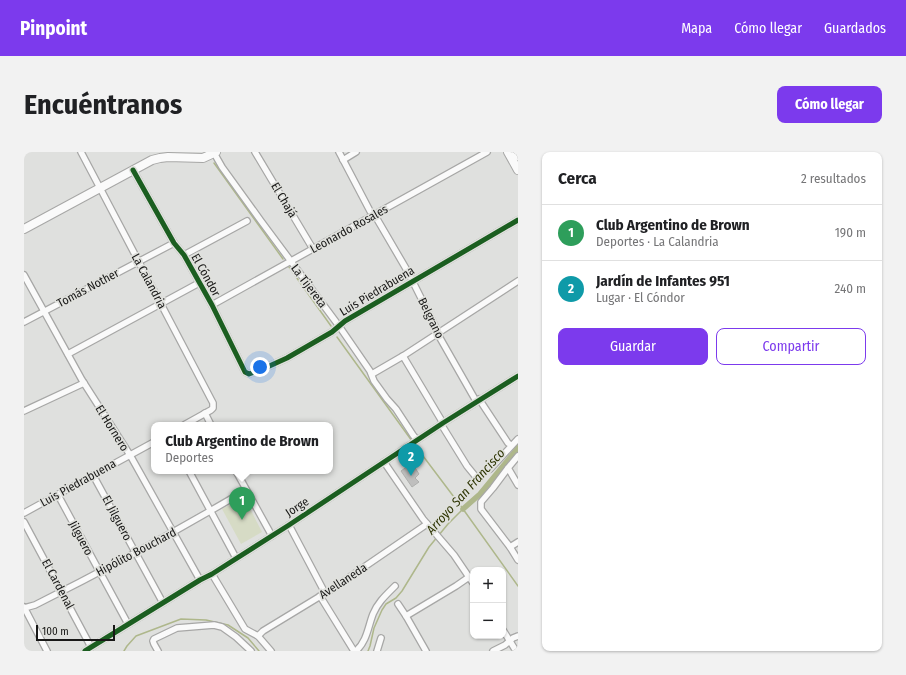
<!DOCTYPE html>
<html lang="es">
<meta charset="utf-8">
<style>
body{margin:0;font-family:"Fira Sans Condensed",sans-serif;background:#f2f2f2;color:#202124}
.controls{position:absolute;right:12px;bottom:12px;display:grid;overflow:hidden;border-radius:8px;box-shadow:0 1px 3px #0004}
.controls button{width:36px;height:36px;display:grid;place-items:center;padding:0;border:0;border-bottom:1px solid #e0e0e0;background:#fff;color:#202124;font:20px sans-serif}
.scale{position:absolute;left:12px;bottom:10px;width:79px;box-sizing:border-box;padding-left:4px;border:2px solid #181817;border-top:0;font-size:11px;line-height:14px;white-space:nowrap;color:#181817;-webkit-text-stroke:3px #e0e1dd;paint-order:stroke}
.you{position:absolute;left:236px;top:215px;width:14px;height:14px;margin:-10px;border:3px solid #fff;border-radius:50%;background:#1a73e8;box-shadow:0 0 0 6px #1a73e833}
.badge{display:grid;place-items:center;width:26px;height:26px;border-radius:50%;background:#7c3aed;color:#fff;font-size:13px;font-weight:700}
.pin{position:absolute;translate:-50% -33px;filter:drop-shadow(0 1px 2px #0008)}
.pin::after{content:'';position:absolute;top:21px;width:14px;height:12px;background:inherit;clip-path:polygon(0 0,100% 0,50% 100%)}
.popup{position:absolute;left:127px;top:270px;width:182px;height:52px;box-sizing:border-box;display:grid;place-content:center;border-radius:8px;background:#fff;filter:drop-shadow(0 1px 3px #0005);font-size:13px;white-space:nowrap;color:#757577}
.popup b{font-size:15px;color:#202124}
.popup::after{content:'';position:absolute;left:50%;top:100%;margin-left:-8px;border:8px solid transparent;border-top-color:#fff}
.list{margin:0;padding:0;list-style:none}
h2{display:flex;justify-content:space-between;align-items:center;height:52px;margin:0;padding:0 16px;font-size:17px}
h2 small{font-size:13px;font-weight:400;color:#757577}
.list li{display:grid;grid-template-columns:26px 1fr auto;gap:12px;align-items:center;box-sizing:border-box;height:56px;padding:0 16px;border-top:1px solid #e0e0e0}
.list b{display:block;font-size:15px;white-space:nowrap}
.list p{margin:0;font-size:13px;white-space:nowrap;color:#757577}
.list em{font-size:13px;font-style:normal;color:#757577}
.actions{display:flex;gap:8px;padding:12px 16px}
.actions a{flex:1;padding:9px 0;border:1px solid #7c3aed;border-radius:8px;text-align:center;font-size:14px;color:#7c3aed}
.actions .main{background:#7c3aed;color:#fff}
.map{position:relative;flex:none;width:494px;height:499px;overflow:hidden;border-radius:8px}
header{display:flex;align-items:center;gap:24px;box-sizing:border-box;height:56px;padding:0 20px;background:#7c3aed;color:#fff}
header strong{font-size:19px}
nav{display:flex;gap:22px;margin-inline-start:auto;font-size:14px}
.intro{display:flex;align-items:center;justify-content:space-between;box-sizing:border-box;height:96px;padding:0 24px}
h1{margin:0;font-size:28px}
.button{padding:10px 18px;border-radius:8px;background:#7c3aed;color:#fff;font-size:14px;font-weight:700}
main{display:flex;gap:24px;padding:0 24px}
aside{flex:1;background:#fff;border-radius:8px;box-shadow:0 1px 3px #0004}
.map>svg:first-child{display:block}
</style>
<header>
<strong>Pinpoint</strong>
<nav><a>Mapa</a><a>Cómo llegar</a><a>Guardados</a></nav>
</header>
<div class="intro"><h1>Encuéntranos</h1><a class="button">Cómo llegar</a></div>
<main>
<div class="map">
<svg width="494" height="499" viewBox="0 0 494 499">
<rect width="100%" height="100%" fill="#dfe0de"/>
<path fill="#d6dbc5" d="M 220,345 L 238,380 L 217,392 L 198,357 Z"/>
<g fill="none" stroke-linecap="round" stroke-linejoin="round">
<g stroke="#aeb78b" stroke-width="1.5">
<path d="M 190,11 L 259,107"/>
<path d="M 265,115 L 307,174"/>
<path d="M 313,185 L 388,289"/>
<path d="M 390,292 L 439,357 L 494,434"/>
<path d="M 100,499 L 103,494 L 112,484 L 157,467 L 182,468 L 204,473 L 224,486 L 235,499"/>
<path d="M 344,499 L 346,494 L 350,476 L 358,458 L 362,452 L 372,446 L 378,439 L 405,395 L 424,372 L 439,357"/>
</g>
<path stroke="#aeb78b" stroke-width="5.5" d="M 439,357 L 456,342 L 494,296"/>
</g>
<path fill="#bfbfbe" stroke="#afb0ae" d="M 388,311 L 395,322 L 391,326 L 395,330 L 388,335 L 377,319 Z"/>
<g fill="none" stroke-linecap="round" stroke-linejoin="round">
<defs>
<g id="street">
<path d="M 57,0 L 76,36 L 189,251 L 189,256 L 187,258 L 160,273"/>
<path d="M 231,0 L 289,97"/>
<path d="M 315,0 L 346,59 L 353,67 L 384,120 L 411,174 L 416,186 L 452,249"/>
<path d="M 190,1 L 198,15 L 237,69 L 315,174 L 346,219 L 350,229 L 363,247 L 372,257 L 389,283 L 393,288"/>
<path d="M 319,8 L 332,0"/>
<path d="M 109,18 L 150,91 L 160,103 L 188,153 L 221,220 L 225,222 L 241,216 L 263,206 L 308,180 L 321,169 L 494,68"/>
<path d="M 160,103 L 223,69"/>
<path d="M 0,123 L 58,228 L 106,303 L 176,428"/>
<path d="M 188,153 L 463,0"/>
<path d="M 0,170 L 150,91"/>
<path d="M 44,202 L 175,131"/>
<path d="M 379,204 L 419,271"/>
<path d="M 348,222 L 379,204 L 494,129"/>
<path d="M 455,247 L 484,291 L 487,293"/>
<path d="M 0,259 L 60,231"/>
<path d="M 181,261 L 187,273"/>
<path d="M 417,272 L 443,314 L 452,325"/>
<path d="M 494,304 L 484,316 L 469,336 L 457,350 L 457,357 L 486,395 L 494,408"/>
<path d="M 360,310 L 399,367 L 430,403 L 449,431"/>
<path d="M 484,316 L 494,333"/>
<path d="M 466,317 L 494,287"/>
<path d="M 165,319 L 212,406"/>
<path d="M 212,319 L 248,384"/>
<path d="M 69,323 L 139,451"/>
<path d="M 34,343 L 104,472"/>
<path d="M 0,361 L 130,290"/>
<path d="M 0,370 L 67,495"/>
<path d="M 265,373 L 301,441"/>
<path d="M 486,395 L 494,390"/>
<path d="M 188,422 L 221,477 L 234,484 L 247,499"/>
<path d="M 296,444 L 330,499"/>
<path d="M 374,452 L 382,464 L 402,499"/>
<path d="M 0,455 L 23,499"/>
<path d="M 0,456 L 11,453 C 83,417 153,379 222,338"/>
<path d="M 382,464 L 432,434 L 445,425"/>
<path d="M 479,478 L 492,499"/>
<path d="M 234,484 L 239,479 L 308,437 L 403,372"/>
<path d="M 61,499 L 176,428 L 188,422 L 265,373 L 419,271 L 494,224"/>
<path d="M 134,499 L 130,492 L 129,489 L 130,487 L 153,476 L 190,473 L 198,475 L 212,485 L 227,499"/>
<path d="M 332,499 C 343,489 344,475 349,462 C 354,450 362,443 371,434"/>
<path d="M 353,499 L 357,486"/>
<path d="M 469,499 L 481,493 L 489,486 L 494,484"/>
</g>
<g id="secondary">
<path d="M 484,0 L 494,18"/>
<path d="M 492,0 L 494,4"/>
<path d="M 0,77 L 128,8 L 136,6 L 144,5 L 179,6 L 192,0"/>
</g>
</defs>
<use href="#street" stroke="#a7a7a6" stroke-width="8"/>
<use href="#secondary" stroke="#a7a7a6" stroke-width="10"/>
<use href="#street" stroke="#fafafa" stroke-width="5.5"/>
<use href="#secondary" stroke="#fafafa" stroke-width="8"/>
<defs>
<g id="cycleway">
<path d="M 109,18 L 150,91 L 160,103 L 188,153 L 221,220 L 225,222 L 241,216 L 263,206 L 308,180 L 321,169 L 494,68"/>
<path d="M 61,499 L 176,428 L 188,422 L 265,373 L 419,271 L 494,224"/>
</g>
</defs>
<use href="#cycleway" stroke="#e0e1dd" stroke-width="8"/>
<use href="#cycleway" stroke="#1b5e20" stroke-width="5"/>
</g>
<g text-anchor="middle" stroke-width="3.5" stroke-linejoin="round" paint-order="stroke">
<g font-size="12" fill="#181817" stroke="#e0e1dd">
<text transform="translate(260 48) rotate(59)" y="4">El Chajá</text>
<text transform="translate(325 77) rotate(-29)" y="4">Leonardo Rosales</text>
<text transform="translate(182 123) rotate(61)" y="4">El Cóndor</text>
<text transform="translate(125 129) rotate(62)" y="4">La Calandria</text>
<text transform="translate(285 134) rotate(53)" y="4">La Tijereta</text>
<text transform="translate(64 136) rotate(-28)" y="4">Tomás Nother</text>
<text transform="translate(353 139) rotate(-31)" y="4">Luis Piedrabuena</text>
<text transform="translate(407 166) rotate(64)" y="4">Belgrano</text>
<text transform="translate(88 276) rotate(58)" y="4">El Hornero</text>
<text transform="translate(54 331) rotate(-29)" y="4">Luis Piedrabuena</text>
<text transform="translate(273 355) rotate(-33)" y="4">Jorge</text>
<text transform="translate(93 366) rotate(62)" y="4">El Jilguero</text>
<text transform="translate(57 386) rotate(62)" y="4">Jilguero</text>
<text transform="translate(112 400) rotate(-28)" y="4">Hipólito Bouchard</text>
<text transform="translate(319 429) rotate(-33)" y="4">Avellaneda</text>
<text transform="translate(34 432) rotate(62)" y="4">El Cardenal</text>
</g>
<g font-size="13" font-style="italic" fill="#2d3402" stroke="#e0e1dd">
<text transform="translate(441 339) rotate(-48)" y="5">Arroyo San Francisco</text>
</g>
</g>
</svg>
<div class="controls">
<button>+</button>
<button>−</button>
</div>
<div class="scale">100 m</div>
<div class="you"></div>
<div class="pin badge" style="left:218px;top:368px;background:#2e9e5b">1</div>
<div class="popup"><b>Club Argentino de Brown</b>Deportes</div>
<div class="pin badge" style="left:387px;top:324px;background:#0f9aa8">2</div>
</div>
<aside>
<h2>Cerca<small>2 resultados</small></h2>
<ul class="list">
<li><span class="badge" style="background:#2e9e5b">1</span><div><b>Club Argentino de Brown</b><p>Deportes · La Calandria</p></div><em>190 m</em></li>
<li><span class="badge" style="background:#0f9aa8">2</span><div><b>Jardín de Infantes 951</b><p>Lugar · El Cóndor</p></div><em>240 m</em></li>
</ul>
<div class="actions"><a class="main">Guardar</a><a>Compartir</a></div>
</aside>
</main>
